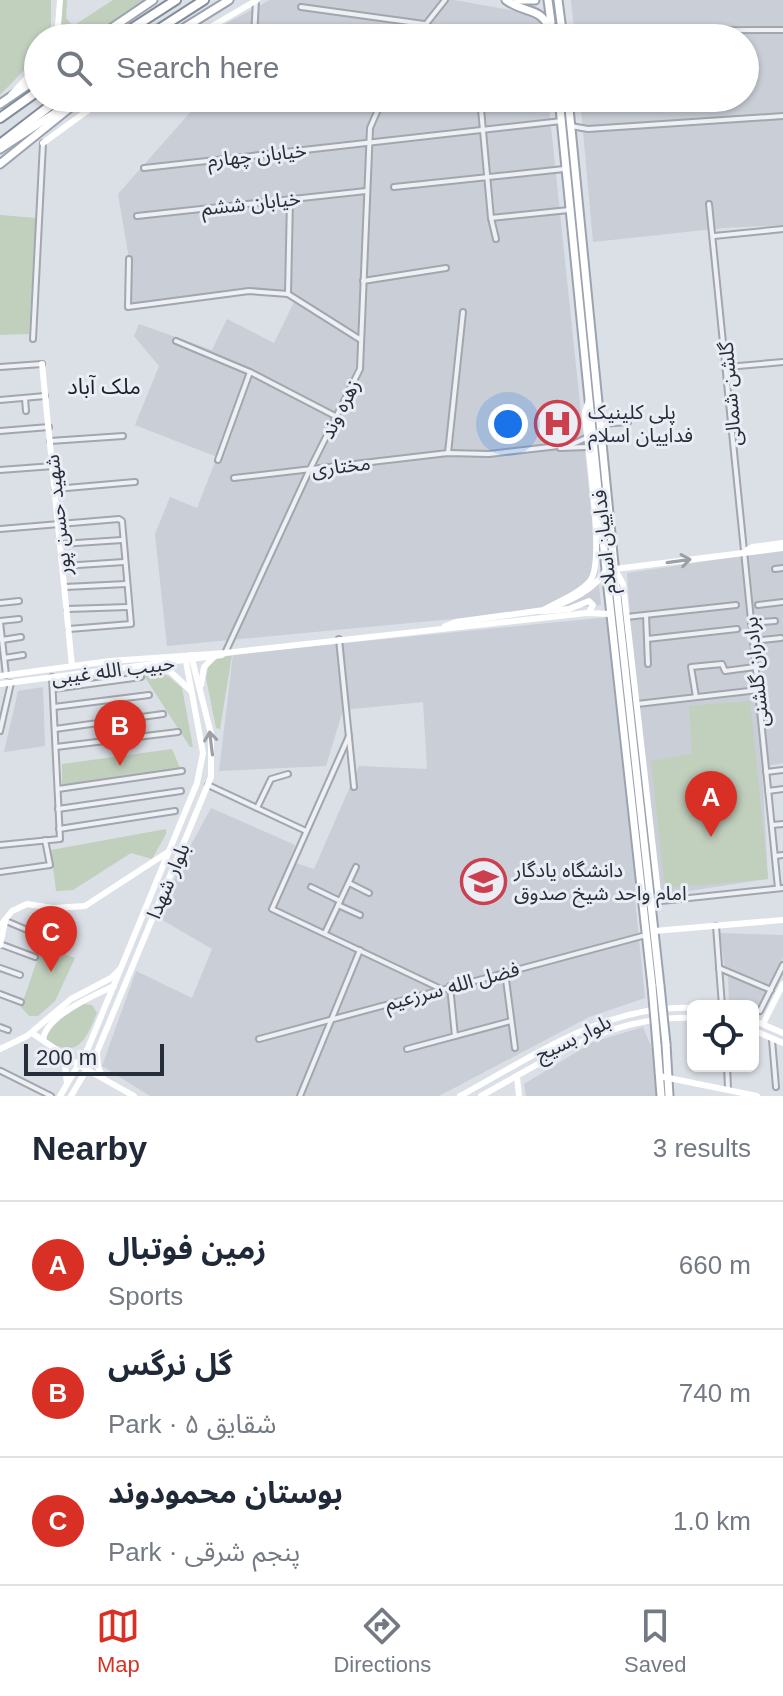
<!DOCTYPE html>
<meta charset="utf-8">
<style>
body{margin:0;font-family:Helvetica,"Noto Sans Arabic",sans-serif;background:#f2f2f3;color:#1f2937}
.controls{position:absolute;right:24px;bottom:24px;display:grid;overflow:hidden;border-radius:12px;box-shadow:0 2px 6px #0004}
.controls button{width:72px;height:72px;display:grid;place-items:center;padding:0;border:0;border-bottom:2px solid #e0e1e3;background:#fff;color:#1f2937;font:40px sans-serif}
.scale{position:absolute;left:24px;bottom:20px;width:140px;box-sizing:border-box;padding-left:8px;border:4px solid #262d3b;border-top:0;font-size:22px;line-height:28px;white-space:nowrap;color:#262d3b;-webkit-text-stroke:6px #eaeef4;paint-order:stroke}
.you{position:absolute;left:508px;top:424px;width:28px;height:28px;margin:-20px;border:6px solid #fff;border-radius:50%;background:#1a73e8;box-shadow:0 0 0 12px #1a73e833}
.badge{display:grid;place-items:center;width:52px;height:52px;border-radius:50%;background:#d93025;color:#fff;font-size:26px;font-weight:700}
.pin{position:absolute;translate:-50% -66px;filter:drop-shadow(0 2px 4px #0008)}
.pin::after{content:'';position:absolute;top:42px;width:28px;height:24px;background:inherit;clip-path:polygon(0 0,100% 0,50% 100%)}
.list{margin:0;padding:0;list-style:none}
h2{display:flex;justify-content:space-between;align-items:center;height:104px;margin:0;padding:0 32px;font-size:34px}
h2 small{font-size:26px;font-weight:400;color:#747a83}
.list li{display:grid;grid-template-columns:52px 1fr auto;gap:24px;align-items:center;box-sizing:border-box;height:128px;padding:0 32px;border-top:2px solid #e0e1e3}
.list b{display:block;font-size:30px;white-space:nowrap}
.list p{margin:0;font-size:26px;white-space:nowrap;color:#747a83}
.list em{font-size:26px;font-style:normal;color:#747a83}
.icon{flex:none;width:44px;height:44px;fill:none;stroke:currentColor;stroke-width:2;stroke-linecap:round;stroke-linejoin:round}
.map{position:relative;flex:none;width:783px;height:1096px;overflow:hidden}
.search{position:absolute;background:#fff;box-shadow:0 2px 6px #0004;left:24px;right:24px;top:24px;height:88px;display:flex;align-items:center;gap:20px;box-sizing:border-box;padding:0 28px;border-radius:44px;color:#747a83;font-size:30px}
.sheet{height:488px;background:#fff}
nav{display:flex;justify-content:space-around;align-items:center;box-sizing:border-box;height:112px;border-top:2px solid #e0e1e3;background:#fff;font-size:22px;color:#747a83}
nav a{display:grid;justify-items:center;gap:4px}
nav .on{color:#d93025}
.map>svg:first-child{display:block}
</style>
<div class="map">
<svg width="783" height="1096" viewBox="0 0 783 1096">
<rect width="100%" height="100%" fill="#dbdfe6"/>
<g fill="#c9ced7">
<path d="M 270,0 L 454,0 L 539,15 L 541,38 L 218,38 L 221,26 Z"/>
<path d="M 571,0 L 783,0 L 783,225 L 723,228 L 593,242 L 580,98 L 745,98 L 745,38 L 575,38 Z"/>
<path d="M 203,98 L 548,98 L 601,605 L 167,646 L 155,534 L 170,497 L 197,508 L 217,457 L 135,425 L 159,366 L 134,336 L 139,324 L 212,350 L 227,319 L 274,343 L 296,298 L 288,294 L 249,291 L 128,307 L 129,259 L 118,194 Z"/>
<path d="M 783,550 L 783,763 L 762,767 L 768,879 L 635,899 L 645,998 L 589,1017 L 439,1096 L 150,1096 L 102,1066 L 136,971 L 192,998 L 212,949 L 159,918 L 179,867 L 211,808 L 295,845 L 289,861 L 314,869 L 359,766 L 427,769 L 423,702 L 343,710 L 326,766 L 219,771 L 233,654 L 630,615 L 627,573 Z"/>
<path d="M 43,687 L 45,746 L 4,752 L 18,691 Z"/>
<path d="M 720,933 L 783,935 L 783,957 L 760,1010 L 753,1013 L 753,1006 L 729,1006 L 728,973 L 725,970 Z"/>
<path d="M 643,1027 L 656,1058 L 659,1096 L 526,1096 L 524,1084 L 593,1042 Z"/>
</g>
<g fill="#c1cfbd">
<path d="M 0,0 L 51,0 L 51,29 L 47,38 L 38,38 L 38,56 L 0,95 Z"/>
<path d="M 62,0 L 67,0 L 66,18 L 73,26 L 113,0 L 145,0 L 88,38 L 60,38 Z"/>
<path d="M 0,215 L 36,218 L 29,334 L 0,335 Z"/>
<path d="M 232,655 L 220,729 L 216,728 L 206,678 L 209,664 L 215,659 Z"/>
<path d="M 150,669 L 168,676 L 182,688 L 193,747 L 190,747 L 141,671 Z"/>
<path d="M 750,701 L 768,879 L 665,888 L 651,761 L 692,754 L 689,706 Z"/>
<path d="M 172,749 L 180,768 L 62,785 L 62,764 Z"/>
<path d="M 166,829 L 166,834 L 152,859 L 131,853 L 73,890 L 56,891 L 51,850 Z"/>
<path d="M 42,946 L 75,958 L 55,1001 L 38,1016 L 29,1016 L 21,1007 Z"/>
<path d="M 84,1004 L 92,1005 L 97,1013 C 86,1039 78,1060 47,1041 L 46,1033 L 62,1018 Z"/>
</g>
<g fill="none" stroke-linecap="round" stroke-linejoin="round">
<defs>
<g id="street">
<path d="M 301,7 L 424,24"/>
<path d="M 562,31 L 783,30"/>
<path d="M 254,38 L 256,0"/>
<path d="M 415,38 L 445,0"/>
<path d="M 480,98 L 491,218 L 496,239"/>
<path d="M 254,102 L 254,98"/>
<path d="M 571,126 L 588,129 L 783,116"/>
<path d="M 144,168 L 562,121"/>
<path d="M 394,187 L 564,169"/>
<path d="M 709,204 L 778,888"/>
<path d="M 137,216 L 366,191"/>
<path d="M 491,218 L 569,210"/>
<path d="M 714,236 L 783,229"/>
<path d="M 129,259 L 128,307 L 249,291 L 288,294 L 361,340"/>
<path d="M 363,281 L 446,268"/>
<path d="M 288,294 L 290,199"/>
<path d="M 33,339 L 43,143"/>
<path d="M 176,341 L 250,372 L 337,417"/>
<path d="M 0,367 L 42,364"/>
<path d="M 727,367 L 783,362"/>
<path d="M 25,398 L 26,411"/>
<path d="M 0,400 L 45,396"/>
<path d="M 601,424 L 628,422"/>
<path d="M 0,431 L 49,427"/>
<path d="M 50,441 L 123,436"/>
<path d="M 560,448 L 587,447"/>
<path d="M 448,453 L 463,312"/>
<path d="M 218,460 L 250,372"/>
<path d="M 0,470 L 53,466"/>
<path d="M 234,478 L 448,453 L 489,454 L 550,447 L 573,444 L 586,438"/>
<path d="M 55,489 L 135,482"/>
<path d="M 0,529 L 119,519 L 122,521 L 131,624 L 69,629"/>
<path d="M 61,544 L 122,540"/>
<path d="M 63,566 L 124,562"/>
<path d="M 775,569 L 783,568"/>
<path d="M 65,587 L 126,584"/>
<path d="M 0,603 L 19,601"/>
<path d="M 758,605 L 783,602"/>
<path d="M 67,609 L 128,607"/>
<path d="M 646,615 L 648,664"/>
<path d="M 626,617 L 736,605"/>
<path d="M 0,621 L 19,619"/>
<path d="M 0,622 L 6,675"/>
<path d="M 751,623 L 775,621"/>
<path d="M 339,639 L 354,787"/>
<path d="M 647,639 L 737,629"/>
<path d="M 2,640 L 21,637"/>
<path d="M 753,641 L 781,638"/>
<path d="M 226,651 L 309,471 L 360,369 L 370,128 L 383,98"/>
<path d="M 4,658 L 23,655"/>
<path d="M 53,689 L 141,677"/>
<path d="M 696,697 L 691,667 L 722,664 L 725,671 L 755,667"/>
<path d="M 637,704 L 758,690"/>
<path d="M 54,707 L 149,695"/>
<path d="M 55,729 L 163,714"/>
<path d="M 0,731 L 11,683"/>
<path d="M 349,736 L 272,909 L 439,988"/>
<path d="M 56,747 L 178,732"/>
<path d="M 766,772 L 783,770"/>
<path d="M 208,785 L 306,831"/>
<path d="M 58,789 L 182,771"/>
<path d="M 768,791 L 783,789"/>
<path d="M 257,808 L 271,779 L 288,774"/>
<path d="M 58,809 L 181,791"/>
<path d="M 772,825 L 783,824"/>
<path d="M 59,829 L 175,811"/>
<path d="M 0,845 L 60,839 L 52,677"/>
<path d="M 775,856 L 783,855"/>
<path d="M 0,872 L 50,865 L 45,840"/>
<path d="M 349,883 L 369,893"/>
<path d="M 311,887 L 340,901"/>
<path d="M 652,902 L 783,888"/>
<path d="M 338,905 L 360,915"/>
<path d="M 6,921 L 39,935"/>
<path d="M 716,926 L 722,1006"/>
<path d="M 325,933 L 356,867"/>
<path d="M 0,944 L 35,957"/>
<path d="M 47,944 L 60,909"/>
<path d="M 0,968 L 20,975"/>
<path d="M 719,968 L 771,990"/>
<path d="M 505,972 L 515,1048"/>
<path d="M 450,986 L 455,1036"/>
<path d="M 0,994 L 21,1002"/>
<path d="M 760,1011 L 783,965"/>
<path d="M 0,1027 L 8,1030"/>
<path d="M 259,1039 L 646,935"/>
<path d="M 772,1040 L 776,1087"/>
<path d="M 407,1049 L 511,1021"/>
<path d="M 727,1066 L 728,1088"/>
<path d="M 1,1071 L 51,1096"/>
<path d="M 300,1096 L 360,950"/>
</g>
<g id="primary">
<path d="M 506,0 C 526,15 542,5 552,34"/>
<path d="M 517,0 L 535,0"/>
<path d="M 548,0 L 551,22"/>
<path d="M 558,0 L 563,38"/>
<path d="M 97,38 L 153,0"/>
<path d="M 168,38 L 229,0"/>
<path d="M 559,98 L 606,570 L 652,986"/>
<path d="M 568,98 L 617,595 L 660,986"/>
<path d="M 0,104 L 38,78"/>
<path d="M 0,149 L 61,109"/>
<path d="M 0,164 L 82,98"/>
<path d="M 666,1044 L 669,1096"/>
<path d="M 657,1045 L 661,1096"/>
</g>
<g id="highway">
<path d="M 117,38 L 176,0"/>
<path d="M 145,38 L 204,0"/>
<path d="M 0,118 L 38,91"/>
<path d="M 0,144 L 60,98"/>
</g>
</defs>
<use href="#street" stroke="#a1a6af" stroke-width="8"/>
<use href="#primary" stroke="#9ba3b1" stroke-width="11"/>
<use href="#highway" stroke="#838c9c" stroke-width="12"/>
<use href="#street" stroke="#eef0f4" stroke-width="4"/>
<g stroke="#fff" stroke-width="6">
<path d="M 57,38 L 60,0"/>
<path d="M 192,38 L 257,0"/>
<path d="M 11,95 L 38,66"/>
<path d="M 43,143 L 105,98"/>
<path d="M 42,364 L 72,666"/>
<path d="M 747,550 L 752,547 L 783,543"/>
<path d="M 558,605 C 576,598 596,587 606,570"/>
<path d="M 542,611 C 557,602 579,594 590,581 C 606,562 586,441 585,412 L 589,400"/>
<path d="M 545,611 L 569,609 L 589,601 L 593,605 L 589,612"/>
<path d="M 445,626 L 456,622 L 544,610"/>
<path d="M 155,666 L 171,672 L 191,691"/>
<path d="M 0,676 L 110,661 L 225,653 L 587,613 L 611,614"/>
<path d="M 0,684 L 222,655"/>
<path d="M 201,685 L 204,667 L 214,657"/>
<path d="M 659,901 L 623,584 L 615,569 L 783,548"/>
<path d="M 0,926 L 12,911 L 27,904 L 53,908 L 85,906 L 168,852"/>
<path d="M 654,931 L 783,920"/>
<path d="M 0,945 L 5,922"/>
<path d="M 753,1020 L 783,1033"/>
<path d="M 763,1024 L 783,984"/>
<path d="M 753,1030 L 783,1043"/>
<path d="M 32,1033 L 79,1065 L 134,1096"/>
<path d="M 43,1040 C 46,1015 93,996 114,986"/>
<path d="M 0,1049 L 27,1036 L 71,999 L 111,978 L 119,970"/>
<path d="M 60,1053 L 65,1065 L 67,1084"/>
<path d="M 97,1055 L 98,1067 L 103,1078"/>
<path d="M 659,1076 L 757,1096"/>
<path d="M 517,1077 L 519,1096"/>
<path d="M 60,1096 L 88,1048 L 197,783 L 203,753 L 185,656"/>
<path d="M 71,1096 L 97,1052 L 211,777 L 211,734 L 191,655"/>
<path d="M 460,1096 C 534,1056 606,1004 693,1008"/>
<path d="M 481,1096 C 551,1058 610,1015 693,1018"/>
</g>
<use href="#primary" stroke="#fff" stroke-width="7"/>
<use href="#highway" stroke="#fff" stroke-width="8"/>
<defs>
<g id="primary-bridge">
<path d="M 652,986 L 657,1045"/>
<path d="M 660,986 L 666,1044"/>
</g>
</defs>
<use href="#primary-bridge" stroke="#9ba3b1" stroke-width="11" stroke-linecap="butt"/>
<use href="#primary-bridge" stroke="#fff" stroke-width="7"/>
</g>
<defs><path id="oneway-shaft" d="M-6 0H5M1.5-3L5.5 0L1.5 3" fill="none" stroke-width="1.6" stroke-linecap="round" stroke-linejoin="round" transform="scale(2)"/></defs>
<g stroke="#9da0a7">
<use href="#oneway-shaft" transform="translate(679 561) rotate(-8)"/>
<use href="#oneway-shaft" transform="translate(211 743) rotate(-97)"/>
</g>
<defs>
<symbol id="hospital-ring" viewBox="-11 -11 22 22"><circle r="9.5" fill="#eaeef4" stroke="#cc3f4f" stroke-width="1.5"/><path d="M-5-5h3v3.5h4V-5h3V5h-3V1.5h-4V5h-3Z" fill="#cc3f4f"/></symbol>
<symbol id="university-ring" viewBox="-11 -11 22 22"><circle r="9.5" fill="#eaeef4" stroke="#cc3f4f" stroke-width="1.5"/><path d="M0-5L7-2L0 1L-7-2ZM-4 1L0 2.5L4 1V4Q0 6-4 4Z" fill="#cc3f4f"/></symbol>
</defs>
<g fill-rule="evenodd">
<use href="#hospital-ring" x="532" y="398" width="51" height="51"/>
<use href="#university-ring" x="458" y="856" width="51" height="51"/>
</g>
<g text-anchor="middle" stroke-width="6" stroke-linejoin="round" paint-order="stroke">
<g font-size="20" fill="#262d3b" stroke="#eaeef4">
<text transform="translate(257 155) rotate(-6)" y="7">خیابان چهارم</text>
<text transform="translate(251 203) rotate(-6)" y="7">خیابان ششم</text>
<text transform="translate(730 394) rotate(-95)" y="7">گلشن شمالی</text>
<text transform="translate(340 409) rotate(-63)" y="7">زهره وند</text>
<text transform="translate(341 466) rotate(-7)" y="7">مختاری</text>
<text transform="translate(58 515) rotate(-96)" y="7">شهید حسن پور</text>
<text transform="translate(604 542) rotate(-96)" y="7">فداییان اسلام</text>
<text transform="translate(113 670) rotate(-7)" y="7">حبیب الله غیبی</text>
<text transform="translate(756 672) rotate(-96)" y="7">برادران گلشنی</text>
<text transform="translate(168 881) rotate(-67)" y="7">بلوار شهدا</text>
<text transform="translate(452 986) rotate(-15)" y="7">فضل الله سرزعیم</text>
<text transform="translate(573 1038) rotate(-26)" y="7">بلوار بسیج</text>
</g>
<g font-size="20" fill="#262d3b" stroke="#eaeef4" text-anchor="start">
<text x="588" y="419">پلی کلینیک<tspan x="588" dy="23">فداییان اسلام</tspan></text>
<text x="514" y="877">دانشگاه یادگار<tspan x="514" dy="23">امام واحد شیخ صدوق</tspan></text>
</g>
<g font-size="22" fill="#181e2c" stroke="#eaeef4">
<text x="104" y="394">ملک آباد</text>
</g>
</g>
</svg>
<div class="controls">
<button><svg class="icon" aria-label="locate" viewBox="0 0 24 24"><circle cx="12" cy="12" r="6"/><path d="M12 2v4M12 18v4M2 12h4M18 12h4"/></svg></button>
</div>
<div class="scale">200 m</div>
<div class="you"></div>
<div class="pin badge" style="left:711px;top:837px">A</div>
<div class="pin badge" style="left:120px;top:766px">B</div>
<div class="pin badge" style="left:51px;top:972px">C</div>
<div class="search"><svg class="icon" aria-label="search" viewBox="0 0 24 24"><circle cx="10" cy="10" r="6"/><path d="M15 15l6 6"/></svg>Search here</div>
</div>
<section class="sheet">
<h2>Nearby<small>3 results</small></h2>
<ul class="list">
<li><span class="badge">A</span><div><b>زمین فوتبال</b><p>Sports</p></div><em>660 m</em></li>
<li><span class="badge">B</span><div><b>گل نرگس</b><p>Park · شقایق ۵</p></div><em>740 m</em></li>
<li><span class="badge">C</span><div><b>بوستان محمودوند</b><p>Park · پنجم شرقی</p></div><em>1.0 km</em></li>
</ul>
</section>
<nav>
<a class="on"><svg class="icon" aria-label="map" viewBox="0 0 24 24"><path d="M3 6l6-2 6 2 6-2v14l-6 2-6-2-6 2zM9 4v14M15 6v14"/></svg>Map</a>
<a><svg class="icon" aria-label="directions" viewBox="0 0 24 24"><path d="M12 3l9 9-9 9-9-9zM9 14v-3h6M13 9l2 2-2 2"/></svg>Directions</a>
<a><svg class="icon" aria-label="saved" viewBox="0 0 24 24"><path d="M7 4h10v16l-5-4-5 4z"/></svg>Saved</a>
</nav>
